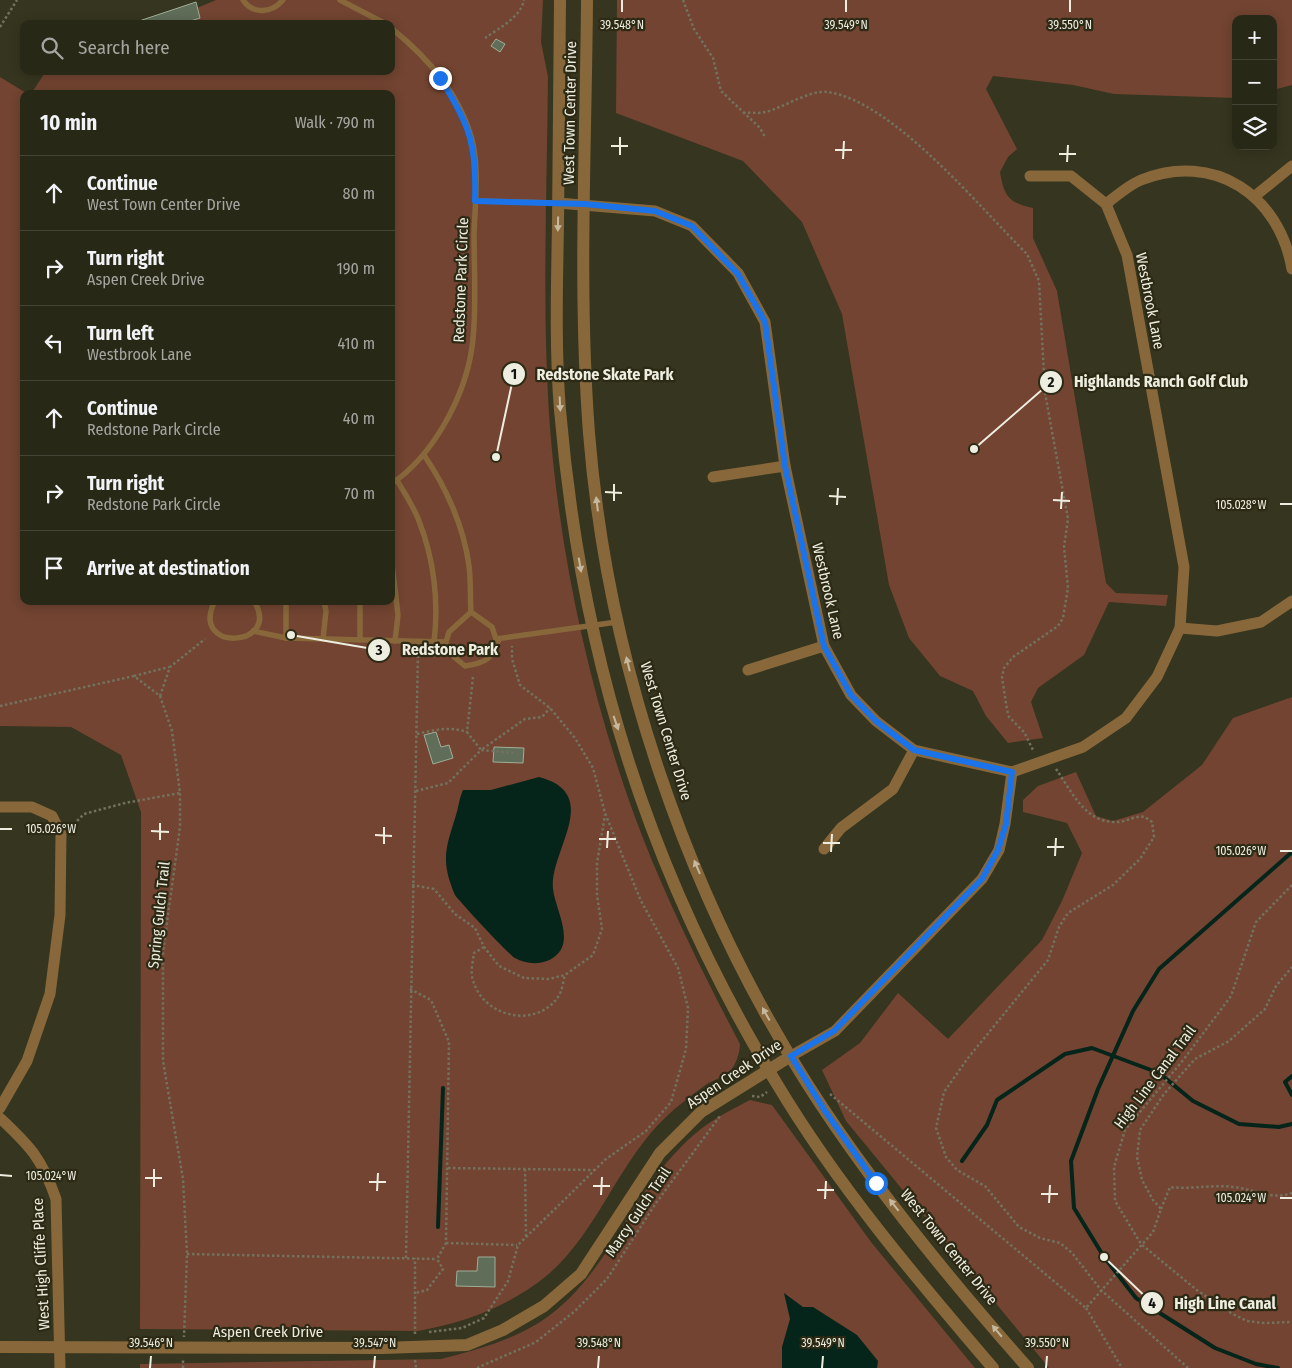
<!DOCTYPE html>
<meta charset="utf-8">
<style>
body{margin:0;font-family:"Fira Sans Condensed",sans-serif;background:#303020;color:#f1f3f6}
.controls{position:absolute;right:15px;top:15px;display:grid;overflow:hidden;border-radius:10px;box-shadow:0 2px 12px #0003}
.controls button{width:45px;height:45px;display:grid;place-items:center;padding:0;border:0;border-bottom:1px solid #444436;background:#282817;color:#f1f3f6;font:25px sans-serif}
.stop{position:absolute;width:15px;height:15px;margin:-11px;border:4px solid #1a73e8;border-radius:50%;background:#fff}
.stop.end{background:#1a73e8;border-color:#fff;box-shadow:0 1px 5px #0008}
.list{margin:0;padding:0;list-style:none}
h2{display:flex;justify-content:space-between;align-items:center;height:65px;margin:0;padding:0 20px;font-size:21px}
h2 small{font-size:16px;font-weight:400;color:#a5a6a1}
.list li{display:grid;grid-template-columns:32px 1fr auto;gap:15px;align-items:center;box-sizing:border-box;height:75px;padding:0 20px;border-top:1px solid #444436}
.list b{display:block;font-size:19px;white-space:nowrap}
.list p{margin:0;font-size:16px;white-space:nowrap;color:#a5a6a1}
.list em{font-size:16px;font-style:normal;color:#a5a6a1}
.icon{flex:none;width:28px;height:28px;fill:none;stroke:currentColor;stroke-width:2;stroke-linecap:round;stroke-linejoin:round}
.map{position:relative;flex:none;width:1292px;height:1368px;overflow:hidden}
.search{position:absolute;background:#282817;box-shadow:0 2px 12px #0003;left:20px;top:20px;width:375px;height:55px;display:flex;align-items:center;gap:12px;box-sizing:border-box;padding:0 18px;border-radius:10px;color:#a5a6a1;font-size:19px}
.panel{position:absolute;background:#282817;box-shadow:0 2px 12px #0003;left:20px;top:90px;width:375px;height:515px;border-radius:10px}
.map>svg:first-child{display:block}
</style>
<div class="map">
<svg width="1292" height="1368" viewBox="0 0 1292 1368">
<rect width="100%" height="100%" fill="#36351f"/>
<g fill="#724431">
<path d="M 216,0 L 543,0 L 541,42 L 548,77 C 547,189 542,302 549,414 C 559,561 596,726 653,863 C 679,925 709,985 740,1044 C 740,1052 736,1065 730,1071 C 723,1077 714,1080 707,1084 C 689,1097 672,1110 657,1126 C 611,1176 591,1247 533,1286 C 497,1311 460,1323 418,1331 L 140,1329 L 141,812 L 121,755 L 71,727 L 0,726 L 0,77 L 28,94 L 24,94 L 24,601 L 391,601 L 391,94 L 31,94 L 46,71 L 391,71 L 391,24 L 159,24 Z"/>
<path d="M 617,0 L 1292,0 L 1292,85 L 1273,90 L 1273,19 L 1236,19 L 1236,98 L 1114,94 L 1073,85 L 993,76 L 986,89 L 1017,149 L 1008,157 L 1000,172 C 1004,196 1009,203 1033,208 L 1033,238 L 1057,291 L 1106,583 L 1116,593 L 1168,595 L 1166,606 L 1109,602 L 1084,655 L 1038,688 L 1031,702 L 1043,738 L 1008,743 L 986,716 L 973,691 L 940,676 L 909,638 L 889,585 L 842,314 L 802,222 L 743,161 L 616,113 Z"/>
<path d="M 1292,697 L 1292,1368 L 1049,1368 L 846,1121 L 822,1070 L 860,1043 L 898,993 L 948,1039 L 1042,940 L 1062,901 L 1082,853 L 1067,823 L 1023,812 L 1023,800 L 1038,786 L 1076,772 L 1096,816 L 1113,821 L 1143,812 L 1202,765 L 1233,718 Z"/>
<path d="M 750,1100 L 772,1105 L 871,1242 L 975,1368 L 140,1368 L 140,1364 L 441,1359 C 475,1350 510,1341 540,1322 C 605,1280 627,1202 679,1149 C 703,1124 721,1115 750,1100 Z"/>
</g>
<g fill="#05241a">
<path d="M 539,777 C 604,794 549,851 553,889 C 555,909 576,942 554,957 C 544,965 527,965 515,958 C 510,956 458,900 455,895 C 452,888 448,877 447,870 C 443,850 451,833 456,815 C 459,806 459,799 463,790 L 491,790 Z"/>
<path d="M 784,1293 L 803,1307 L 813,1307 L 857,1335 L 878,1361 L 877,1368 L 782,1368 L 782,1347 L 790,1319 Z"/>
</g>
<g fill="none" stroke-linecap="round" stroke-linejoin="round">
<g stroke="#05241a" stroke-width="4">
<path d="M 1292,1076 L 1285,1082 L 1292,1095"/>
<path d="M 962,1161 L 987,1125 L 997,1100 L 1065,1054 L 1092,1048 L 1159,1073 L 1193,1101 L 1239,1124 L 1279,1127 L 1292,1124"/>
<path d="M 438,1227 L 443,1088"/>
<path d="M 1278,1368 L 1256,1364 L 1215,1348 L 1136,1298 L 1104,1257 L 1074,1208 L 1071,1161 L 1098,1089 L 1133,1011 L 1159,969 L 1292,852"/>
</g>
</g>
<g fill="#5f6d59" stroke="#9faf99">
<path d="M 196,2 L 200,18 L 181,24 L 130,24 Z"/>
<path d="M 496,39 L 505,44 L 500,52 L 491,46 Z"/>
<path d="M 436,732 L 441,747 L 449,745 L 453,758 L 433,764 L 424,735 Z"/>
<path d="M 494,747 L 524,748 L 523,763 L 493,762 Z"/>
<path d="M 478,1257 L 495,1257 L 495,1287 L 456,1286 L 457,1271 L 477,1271 Z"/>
</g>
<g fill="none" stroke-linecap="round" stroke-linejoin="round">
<g stroke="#73725f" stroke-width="2.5" stroke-dasharray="2.5 2.5" stroke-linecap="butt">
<path d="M 683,0 L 694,29 L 713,58 L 721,91 L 760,128 L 765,137"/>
<path d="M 0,27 L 17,0"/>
<path d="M 485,38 C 498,29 521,17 524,0"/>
<path d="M 743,113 C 750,112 758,114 765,112 C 783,108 809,90 827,92 C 892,100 980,208 1027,254 L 1039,281 L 1045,393 L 1068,519 L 1064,547 L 1068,588 L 1063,618 L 1058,626 L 1013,657 L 1004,668 L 1002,677 L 1007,710 L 1009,717 L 1024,732 L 1034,752"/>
<path d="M 134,676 L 169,667"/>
<path d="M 473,677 L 467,732 L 481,750 L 525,719 L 542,717 L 550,708"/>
<path d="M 160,696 L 170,667 L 205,639"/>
<path d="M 0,706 L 134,676 L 160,696 L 172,731 L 180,793 L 180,827 L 163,952 L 163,1061 L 183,1179 L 187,1254 L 184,1337"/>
<path d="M 417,734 C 434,730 450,726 467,732"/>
<path d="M 1056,769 C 1071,790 1084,822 1115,822 C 1125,823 1134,815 1145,817 L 1152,822 L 1154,837 L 1140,859 L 1113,885 L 1068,913 L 1059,927 L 1048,960 L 968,1058 L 944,1092 L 936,1128 L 946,1157 L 957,1170 L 985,1186 L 1019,1227 L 1040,1238 L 1060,1243 L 1072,1253 L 1101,1290 L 1188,1368"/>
<path d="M 416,791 L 448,783 L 481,750 L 516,753"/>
<path d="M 70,828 L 84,814 L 125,803 L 180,793"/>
<path d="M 412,885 L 434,889 L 455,914 L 475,928 L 484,947 L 499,966 L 524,978 L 549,979 L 565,975 L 593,955 L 602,929 L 597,895 L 597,863 L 605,815"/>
<path d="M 1292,885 L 1256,922 L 1231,996 L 1184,1059 L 1125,1130 L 1114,1167 L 1115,1201 L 1141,1244 L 1198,1291 L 1231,1313 L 1247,1321 L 1264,1323 L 1292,1322"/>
<path d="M 484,947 L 474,953 C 473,961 470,972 473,980 C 482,1016 535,1030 558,997 C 562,992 563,982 565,975"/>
<path d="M 410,989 L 431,1000 L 449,1042 L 446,1243 L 437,1259 L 443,1269 L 427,1290 L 416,1293"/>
<path d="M 830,1094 L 1086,1308 L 1153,1232 L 1161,1209 L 1153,1200 L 1142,1180 L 1137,1157 L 1140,1130 L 1164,1094 L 1195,1059 L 1229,1041 L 1265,1009 L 1276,986 L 1292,967"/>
<path d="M 752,1096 L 760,1097 L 767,1092"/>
<path d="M 448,1168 L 594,1170"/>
<path d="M 525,1169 L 526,1237"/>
<path d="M 1161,1209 L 1170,1187 C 1194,1190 1216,1183 1240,1188 C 1258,1191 1273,1200 1292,1193"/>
<path d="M 446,1243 L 517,1245"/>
<path d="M 187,1254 L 437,1259"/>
<path d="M 406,1258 L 418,652"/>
<path d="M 1086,1308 L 1122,1368"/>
<path d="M 429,1332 L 462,1328 L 484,1318 L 508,1281 L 518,1245 L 606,1159 L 646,1131 L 671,1102 L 686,1049 L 688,1008 L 678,968 L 641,901 L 605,813 L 593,768 L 575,738 L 550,708 L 520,685 L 512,659 L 512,646"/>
<path d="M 415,1334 L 415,1258"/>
<path d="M 415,1360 L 416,1368"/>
<path d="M 183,1368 L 183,1360"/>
<path d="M 477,1368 L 536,1342 L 575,1311 L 607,1279 L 656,1203 L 720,1116"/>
</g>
<g stroke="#88683b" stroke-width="5.5">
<path d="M 243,0 C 253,15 272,13 283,0"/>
<path d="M 340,0 L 386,24"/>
<path d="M 391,28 C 426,56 458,92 471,136 C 480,167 475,203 474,234 C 474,269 477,314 472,347 C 465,397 433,456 391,484"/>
<path d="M 475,201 L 558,203"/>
<path d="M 424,455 C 446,487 464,527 469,566 C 471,581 470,597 471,612 L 492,627 L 496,639 L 617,622"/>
<path d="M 397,480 C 404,493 414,507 419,521 C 434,559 439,602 434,642"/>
<path d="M 391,555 L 398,615 L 395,641"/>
<path d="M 215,601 C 188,653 283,648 254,601"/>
<path d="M 253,631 L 286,638 L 446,642 L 453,656 L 465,666 C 486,663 492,659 499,639"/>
<path d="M 286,638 L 286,601"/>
<path d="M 323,639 L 326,611 L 324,601"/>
<path d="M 360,640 L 360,601"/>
<path d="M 446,642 L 449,632 L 471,612"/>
</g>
<g stroke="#88683b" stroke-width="11">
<path d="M 1255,196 L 1292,166"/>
<path d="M 558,203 L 655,211 L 692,226 L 738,273 L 765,322 L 785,466 L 824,646 L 851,695 L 876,721 L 914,750 L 1012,772 L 1083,747 L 1126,718 L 1157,677 L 1180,628 L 1184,567 L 1127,255 L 1106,204 L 1071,176 L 1030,176"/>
<path d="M 1106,204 C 1116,196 1129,185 1141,180 C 1214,151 1279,195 1292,269"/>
<path d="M 713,477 L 785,466"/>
<path d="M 1180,628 L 1217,631 L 1261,622 L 1292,601"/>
<path d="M 748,670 L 824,646"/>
<path d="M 0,807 L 32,807 L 52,816 L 61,834 L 60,915 L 50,994 L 27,1061 L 0,1108"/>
<path d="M 824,849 L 841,828 L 893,789 L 914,750"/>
<path d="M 791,1056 L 835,1031 L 982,879 L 999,850 L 1005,824 L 1012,772"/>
<path d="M 0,1118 C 31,1147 42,1159 56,1199 L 60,1368"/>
</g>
<g stroke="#88683b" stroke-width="12">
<path d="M 560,0 C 559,74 559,149 558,223 C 557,285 555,348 560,410 C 581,656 648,872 777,1084 C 838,1186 916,1278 993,1368"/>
<path d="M 587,0 C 586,144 578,289 589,433 C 607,660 686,894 808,1085 C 871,1184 950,1280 1028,1368"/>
<path d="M 0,1347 L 383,1348 L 467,1345 L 503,1330 L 544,1306 L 581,1274 L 660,1153 L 701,1112 L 791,1056"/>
</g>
</g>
<defs><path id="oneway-solid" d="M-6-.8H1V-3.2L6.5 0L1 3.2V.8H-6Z" transform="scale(1.25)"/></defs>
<g fill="#c5b89e">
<use href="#oneway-solid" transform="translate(558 224) rotate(91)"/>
<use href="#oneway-solid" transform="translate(560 404) rotate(87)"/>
<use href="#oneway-solid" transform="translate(597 504) rotate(-97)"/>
<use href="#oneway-solid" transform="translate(580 565) rotate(80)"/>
<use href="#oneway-solid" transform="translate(628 664) rotate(-104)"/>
<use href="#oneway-solid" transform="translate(616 723) rotate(71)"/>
<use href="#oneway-solid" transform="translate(697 867) rotate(-113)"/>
<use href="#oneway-solid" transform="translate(766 1014) rotate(-119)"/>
<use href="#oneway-solid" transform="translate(894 1205) rotate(-128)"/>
<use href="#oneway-solid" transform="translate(997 1331) rotate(-130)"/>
</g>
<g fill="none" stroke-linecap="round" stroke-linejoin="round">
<path stroke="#1a73e8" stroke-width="6" d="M 440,78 C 470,125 477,145 475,201 L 585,204 L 655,211 L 692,226 L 738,274 L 765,322 L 785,466 L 824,646 L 851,695 L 876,721 L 914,750 L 1012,772 L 1006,824 L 998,850 L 982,879 L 834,1031 L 791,1056 L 825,1111 L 876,1183"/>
</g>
<path fill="none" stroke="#eeeee0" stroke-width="2" d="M 622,12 L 622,0M 846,12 L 846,0M 1070,12 L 1070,0M 611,146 L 628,146M 835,150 L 852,150M 1059,154 L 1076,154M 620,155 L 620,137M 843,159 L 844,141M 1067,162 L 1068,145M 605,492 L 622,493M 829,496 L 846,497M 1053,500 L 1070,501M 614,501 L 614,484M 1280,504 L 1292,504M 837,505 L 838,488M 1061,509 L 1062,492M 0,829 L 12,829M 151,831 L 169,832M 375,835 L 392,836M 599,839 L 616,839M 160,840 L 160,823M 823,843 L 840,843M 384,844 L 384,827M 1047,847 L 1064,847M 607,848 L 608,831M 1280,851 L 1292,851M 831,852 L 832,834M 1055,856 L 1056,838M 0,1175 L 12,1176M 145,1178 L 162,1178M 369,1182 L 386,1182M 593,1186 L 610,1186M 154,1187 L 154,1169M 817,1190 L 834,1190M 377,1191 L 378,1173M 1041,1194 L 1058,1194M 601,1195 L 602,1177M 1280,1198 L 1292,1198M 825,1199 L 826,1181M 1049,1203 L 1050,1185M 150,1368 L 151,1356M 374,1368 L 375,1356M 598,1368 L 599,1356M 822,1368 L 823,1356M 1046,1368 L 1047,1356"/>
<g text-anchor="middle" stroke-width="4.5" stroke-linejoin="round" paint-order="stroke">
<g font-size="15" fill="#eeeee0" stroke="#2c2a15">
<text transform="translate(570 113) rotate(-89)" y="5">West Town Center Drive</text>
<text transform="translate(461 280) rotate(-88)" y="5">Redstone Park Circle</text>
<text transform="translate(1150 301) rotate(79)" y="5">Westbrook Lane</text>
<text transform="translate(828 591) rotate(77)" y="5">Westbrook Lane</text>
<text transform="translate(666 731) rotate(73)" y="5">West Town Center Drive</text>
<text transform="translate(159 915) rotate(-84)" y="5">Spring Gulch Trail</text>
<text transform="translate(734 1074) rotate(-34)" y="5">Aspen Creek Drive</text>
<text transform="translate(1155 1077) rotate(-53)" y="5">High Line Canal Trail</text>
<text transform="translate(638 1212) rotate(-56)" y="5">Marcy Gulch Trail</text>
<text transform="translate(949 1247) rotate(51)" y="5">West Town Center Drive</text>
<text transform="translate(41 1264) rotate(-93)" y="5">West High Cliffe Place</text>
<text x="268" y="1337">Aspen Creek Drive</text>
</g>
</g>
<g font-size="12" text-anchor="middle" fill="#eeeee0" stroke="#2c2a15" stroke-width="4.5" stroke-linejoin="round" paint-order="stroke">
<text x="622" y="29">39.548°N</text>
<text x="846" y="29">39.549°N</text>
<text x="1070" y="29">39.550°N</text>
<text x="1241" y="509">105.028°W</text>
<text x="51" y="833">105.026°W</text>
<text x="1241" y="855">105.026°W</text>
<text x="51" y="1180">105.024°W</text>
<text x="1241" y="1202">105.024°W</text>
<text x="151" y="1347">39.546°N</text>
<text x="375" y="1347">39.547°N</text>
<text x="599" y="1347">39.548°N</text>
<text x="823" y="1347">39.549°N</text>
<text x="1047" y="1347">39.550°N</text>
</g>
<path fill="none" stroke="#eeeee0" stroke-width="2" d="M496 457L514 374M974 449L1051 382M291 635L379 650M1104 1257L1152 1303"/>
<g fill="#eeeee0" stroke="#2c2a15" stroke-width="2">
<circle cx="496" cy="457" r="5"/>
<circle cx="974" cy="449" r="5"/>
<circle cx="291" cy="635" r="5"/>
<circle cx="1104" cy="1257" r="5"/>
<circle cx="514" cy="374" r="12"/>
<circle cx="1051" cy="382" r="12"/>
<circle cx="379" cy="650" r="12"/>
<circle cx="1152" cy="1303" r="12"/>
</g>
<g font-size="15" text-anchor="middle" font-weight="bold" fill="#111">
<text x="514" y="379">1</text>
<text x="1051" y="387">2</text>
<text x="379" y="655">3</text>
<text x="1152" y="1308">4</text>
</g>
<g font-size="16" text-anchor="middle" font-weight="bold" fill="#eeeee0" stroke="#2c2a15" stroke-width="4.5" stroke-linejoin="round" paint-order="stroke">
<text x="605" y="380">Redstone Skate Park</text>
<text x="1161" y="387">Highlands Ranch Golf Club</text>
<text x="450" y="655">Redstone Park</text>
<text x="1225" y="1309">High Line Canal</text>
</g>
</svg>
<div class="controls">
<button>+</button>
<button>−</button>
<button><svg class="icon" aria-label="layers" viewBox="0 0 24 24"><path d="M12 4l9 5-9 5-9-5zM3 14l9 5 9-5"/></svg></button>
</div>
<div class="stop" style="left:876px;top:1183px"></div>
<div class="stop end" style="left:440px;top:78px"></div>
<div class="search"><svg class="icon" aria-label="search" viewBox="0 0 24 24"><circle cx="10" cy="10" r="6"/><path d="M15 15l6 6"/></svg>Search here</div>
<section class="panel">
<h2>10 min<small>Walk · 790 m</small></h2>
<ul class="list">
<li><svg class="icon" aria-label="ahead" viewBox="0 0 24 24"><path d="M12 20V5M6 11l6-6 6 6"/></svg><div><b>Continue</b><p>West Town Center Drive</p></div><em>80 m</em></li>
<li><svg class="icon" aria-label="right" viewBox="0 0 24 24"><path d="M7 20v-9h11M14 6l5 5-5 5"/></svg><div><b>Turn right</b><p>Aspen Creek Drive</p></div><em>190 m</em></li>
<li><svg class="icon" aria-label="left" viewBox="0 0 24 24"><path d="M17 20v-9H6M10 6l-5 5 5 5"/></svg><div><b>Turn left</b><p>Westbrook Lane</p></div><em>410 m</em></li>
<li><svg class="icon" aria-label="ahead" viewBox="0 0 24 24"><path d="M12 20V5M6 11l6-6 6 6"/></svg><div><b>Continue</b><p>Redstone Park Circle</p></div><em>40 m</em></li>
<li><svg class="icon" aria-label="right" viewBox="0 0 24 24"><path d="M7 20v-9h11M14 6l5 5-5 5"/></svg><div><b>Turn right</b><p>Redstone Park Circle</p></div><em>70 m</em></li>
<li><svg class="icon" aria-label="arrive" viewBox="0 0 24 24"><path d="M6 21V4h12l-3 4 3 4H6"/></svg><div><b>Arrive at destination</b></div></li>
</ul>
</section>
</div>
